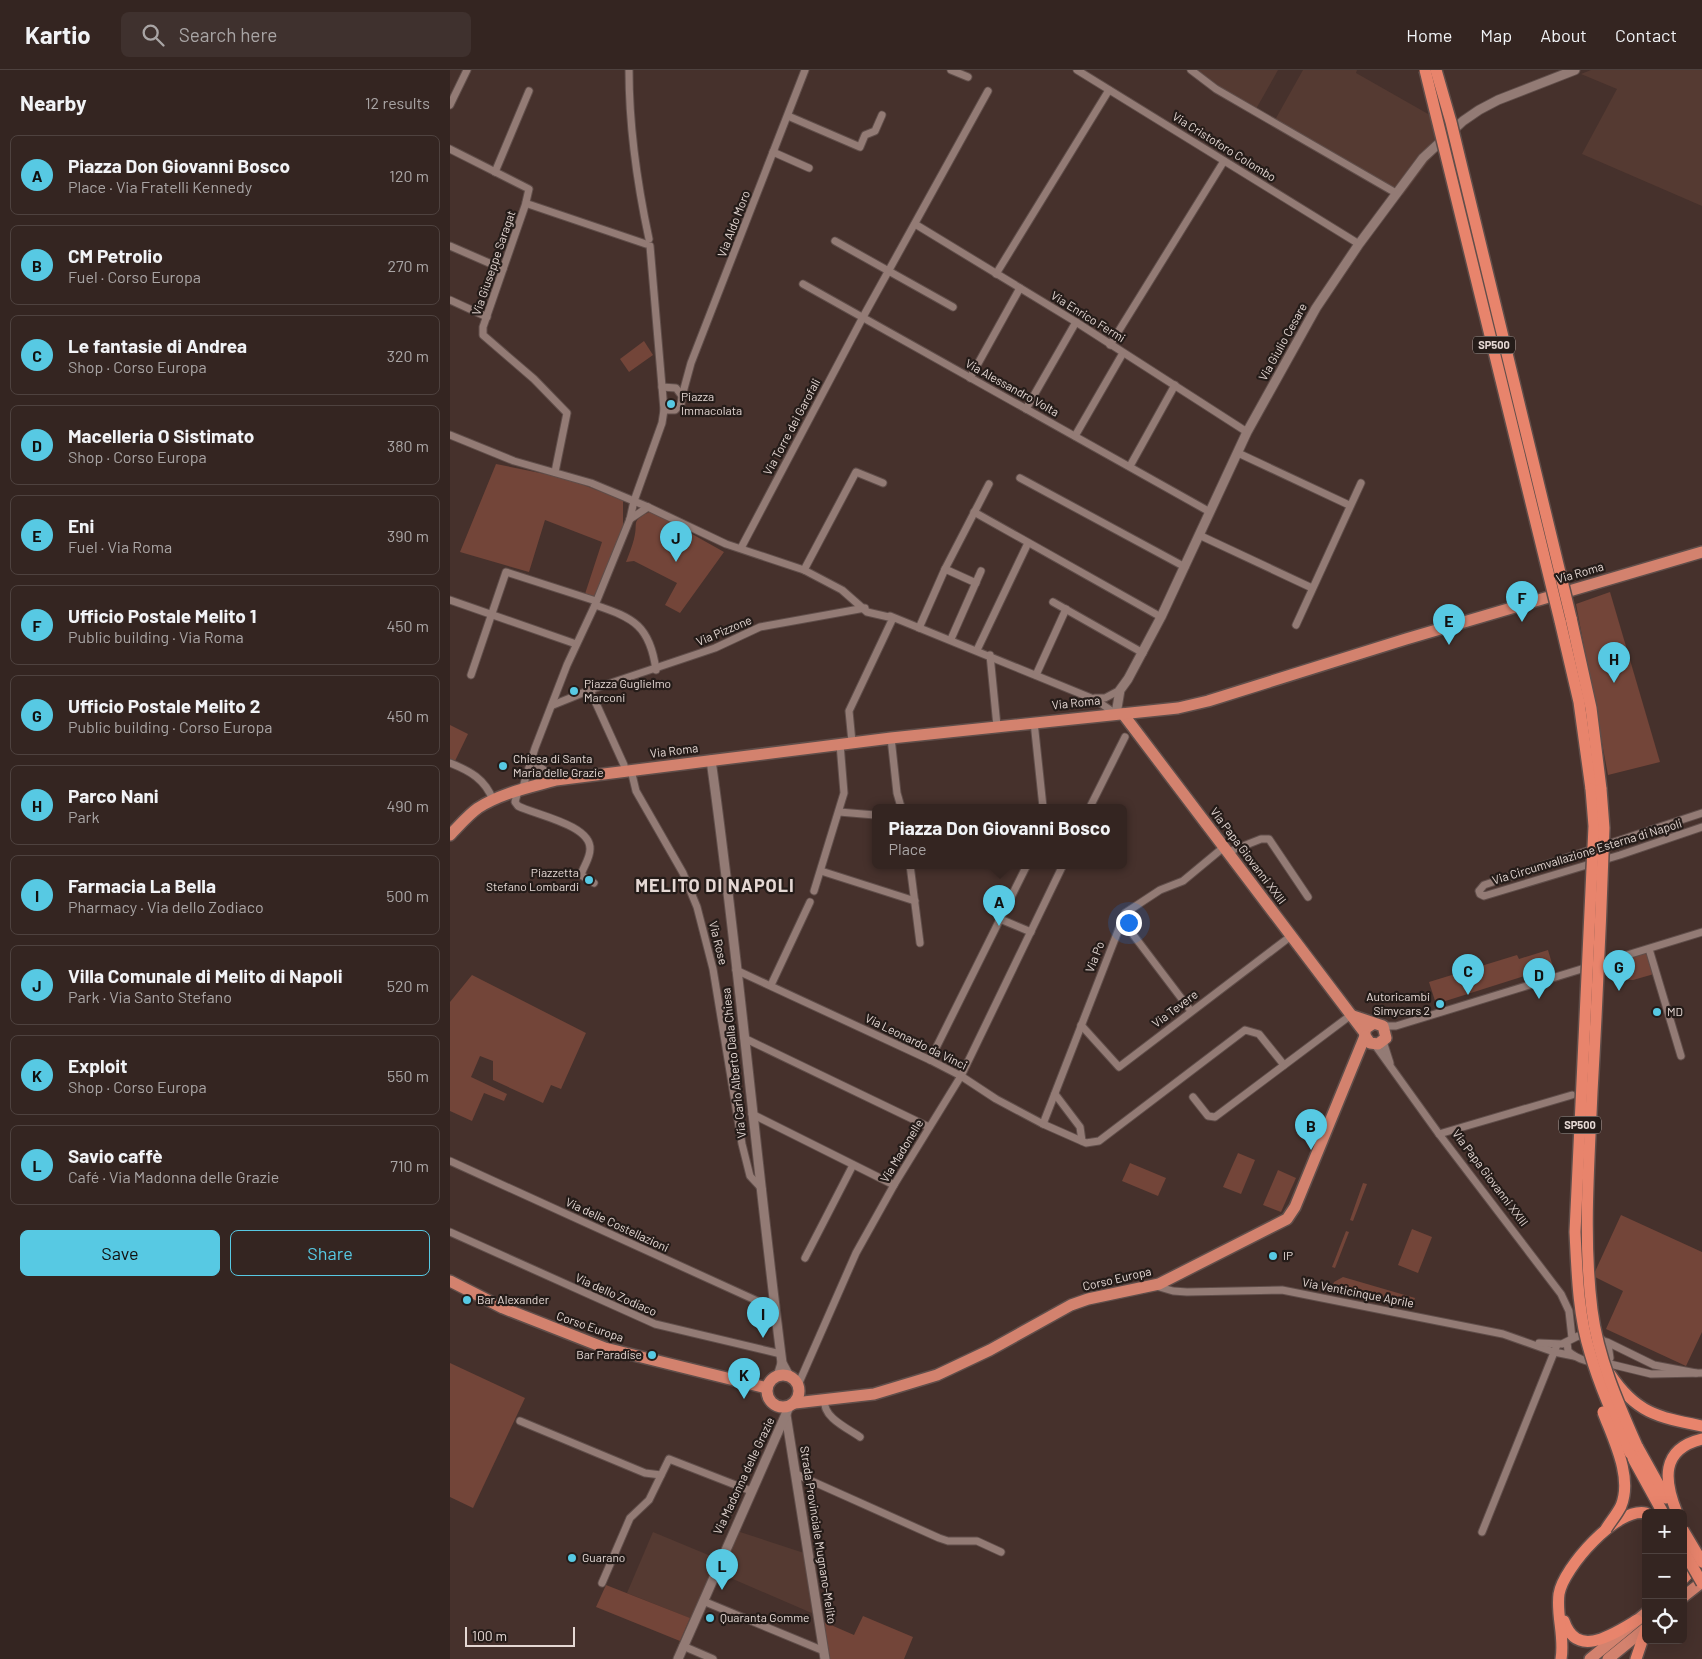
<!DOCTYPE html>
<meta charset="utf-8">
<style>
body{margin:0;font-family:Barlow,sans-serif;background:#3f312e;color:#f1f3f6}
.controls{position:absolute;right:15px;bottom:15px;display:grid;overflow:hidden;border-radius:8px;box-shadow:0 5px 20px #0002}
.controls button{width:45px;height:45px;display:grid;place-items:center;padding:0;border:0;border-bottom:1px solid #4e423f;background:#342521;color:#f1f3f6;font:25px sans-serif}
.scale{position:absolute;left:15px;bottom:12px;width:110px;box-sizing:border-box;padding-left:5px;border:2px solid #e5d8d4;border-top:0;font-size:14px;line-height:18px;white-space:nowrap;color:#e5d8d4;-webkit-text-stroke:4px #251c19;paint-order:stroke}
.you{position:absolute;left:678px;top:852px;width:18px;height:18px;margin:-12px;border:4px solid #fff;border-radius:50%;background:#1a73e8;box-shadow:0 0 0 8px #1a73e833}
.badge{display:grid;place-items:center;width:32px;height:32px;border-radius:50%;background:#57c9e3;color:#111;font-size:16px;font-weight:700}
.pin{position:absolute;translate:-50% -41px;filter:drop-shadow(0 1px 2px #0008)}
.pin::after{content:'';position:absolute;top:26px;width:18px;height:15px;background:inherit;clip-path:polygon(0 0,100% 0,50% 100%)}
.popup{position:absolute;left:422px;top:734px;width:255px;height:65px;box-sizing:border-box;display:grid;place-content:center;border-radius:8px;background:#342521;filter:drop-shadow(0 1px 4px #0005);font-size:16px;white-space:nowrap;color:#a9a5a5}
.popup b{font-size:19px;color:#f1f3f6}
.popup::after{content:'';position:absolute;left:50%;top:100%;margin-left:-10px;border:10px solid transparent;border-top-color:#342521}
.list{margin:0;padding:0;list-style:none}
h2{display:flex;justify-content:space-between;align-items:center;height:65px;margin:0;padding:0 20px;font-size:21px}
h2 small{font-size:16px;font-weight:400;color:#a9a5a5}
.list li{display:grid;grid-template-columns:32px 1fr auto;gap:15px;align-items:center;box-sizing:border-box;height:80px;margin:0 10px 10px;padding:0 10px;border:1px solid #4e423f;border-radius:8px}
.list b{display:block;font-size:19px;white-space:nowrap}
.list p{margin:0;font-size:16px;white-space:nowrap;color:#a9a5a5}
.list em{font-size:16px;font-style:normal;color:#a9a5a5}
.actions{display:flex;gap:10px;padding:15px 20px}
.actions a{flex:1;padding:11px 0;border:1px solid #57c9e3;border-radius:8px;text-align:center;font-size:18px;color:#57c9e3}
.actions .main{background:#57c9e3;color:#111}
.icon{flex:none;width:28px;height:28px;fill:none;stroke:currentColor;stroke-width:2;stroke-linecap:round;stroke-linejoin:round}
.map{position:relative;flex:none;width:1252px;height:1589px;overflow:hidden}
header{display:flex;align-items:center;gap:30px;box-sizing:border-box;height:70px;padding:0 25px;background:#342521;border-bottom:1px solid #4e423f}
header strong{font-size:24px}
nav{display:flex;gap:28px;margin-inline-start:auto;font-size:18px}
.search{width:350px;height:45px;background:#3f312e;display:flex;align-items:center;gap:12px;box-sizing:border-box;padding:0 18px;border-radius:8px;color:#a9a5a5;font-size:19px}
main{display:flex}
aside{flex:1;background:#342521}
.map>svg:first-child{display:block}
</style>
<header>
<strong>Kartio</strong>
<div class="search"><svg class="icon" aria-label="search" viewBox="0 0 24 24"><circle cx="10" cy="10" r="6"/><path d="M15 15l6 6"/></svg>Search here</div>
<nav><a>Home</a><a>Map</a><a>About</a><a>Contact</a></nav>
</header>
<main>
<aside>
<h2>Nearby<small>12 results</small></h2>
<ul class="list">
<li><span class="badge">A</span><div><b>Piazza Don Giovanni Bosco</b><p>Place · Via Fratelli Kennedy</p></div><em>120 m</em></li>
<li><span class="badge">B</span><div><b>CM Petrolio</b><p>Fuel · Corso Europa</p></div><em>270 m</em></li>
<li><span class="badge">C</span><div><b>Le fantasie di Andrea</b><p>Shop · Corso Europa</p></div><em>320 m</em></li>
<li><span class="badge">D</span><div><b>Macelleria O Sistimato</b><p>Shop · Corso Europa</p></div><em>380 m</em></li>
<li><span class="badge">E</span><div><b>Eni</b><p>Fuel · Via Roma</p></div><em>390 m</em></li>
<li><span class="badge">F</span><div><b>Ufficio Postale Melito 1</b><p>Public building · Via Roma</p></div><em>450 m</em></li>
<li><span class="badge">G</span><div><b>Ufficio Postale Melito 2</b><p>Public building · Corso Europa</p></div><em>450 m</em></li>
<li><span class="badge">H</span><div><b>Parco Nani</b><p>Park</p></div><em>490 m</em></li>
<li><span class="badge">I</span><div><b>Farmacia La Bella</b><p>Pharmacy · Via dello Zodiaco</p></div><em>500 m</em></li>
<li><span class="badge">J</span><div><b>Villa Comunale di Melito di Napoli</b><p>Park · Via Santo Stefano</p></div><em>520 m</em></li>
<li><span class="badge">K</span><div><b>Exploit</b><p>Shop · Corso Europa</p></div><em>550 m</em></li>
<li><span class="badge">L</span><div><b>Savio caffè</b><p>Café · Via Madonna delle Grazie</p></div><em>710 m</em></li>
</ul>
<div class="actions"><a class="main">Save</a><a>Share</a></div>
</aside>
<div class="map">
<svg width="1252" height="1589" viewBox="0 0 1252 1589">
<rect width="100%" height="100%" fill="#46312c"/>
<g fill="#553a32">
<path d="M 745,0 L 828,0 L 806,39 L 764,14 Z"/>
<path d="M 853,0 L 907,0 L 906,3 L 1008,61 L 984,84 L 953,125 L 825,50 Z"/>
<path d="M 1141,0 L 1252,0 L 1252,136 L 1132,84 L 1167,19 L 1131,4 Z"/>
<path d="M 287,1461 L 354,1483 L 364,1544 L 269,1503 Z"/>
<path d="M 203,1462 L 268,1489 L 242,1549 L 177,1523 Z"/>
</g>
<g fill="#734539">
<path d="M 194,271 L 203,285 L 179,302 L 170,289 Z"/>
<path d="M 46,394 L 115,408 L 173,430 L 173,458 L 145,528 L 135,524 L 152,472 L 95,450 L 79,502 L 10,482 Z"/>
<path d="M 201,441 L 274,482 L 230,543 L 215,535 L 227,513 L 184,491 L 176,492 C 179,484 182,477 184,469 C 189,451 179,452 201,441 Z"/>
<path d="M 1160,522 L 1210,692 L 1158,705 L 1126,534 Z"/>
<path d="M 0,655 L 18,664 L 5,691 L 0,689 Z"/>
<path d="M 1098,880 L 1103,897 L 986,934 L 979,912 L 1067,885 L 1069,889 Z"/>
<path d="M 1198,882 L 1204,904 L 1183,910 L 1166,909 L 1164,892 Z"/>
<path d="M 22,905 L 136,963 L 111,1019 L 101,1015 L 93,1033 L 43,1010 L 43,991 L 30,986 L 21,1007 L 57,1024 L 54,1031 L 34,1023 L 22,1051 L 0,1041 L 0,932 Z"/>
<path d="M 788,1083 L 805,1090 L 791,1124 L 773,1117 Z"/>
<path d="M 680,1093 L 716,1108 L 708,1126 L 672,1111 Z"/>
<path d="M 828,1100 L 846,1108 L 831,1142 L 813,1135 Z"/>
<path d="M 913,1113 L 917,1114 L 903,1151 L 900,1150 Z"/>
<path d="M 1171,1145 L 1252,1182 L 1252,1262 L 1236,1296 L 1156,1259 L 1173,1221 L 1143,1206 Z"/>
<path d="M 962,1159 L 982,1167 L 968,1203 L 948,1195 Z"/>
<path d="M 896,1161 L 899,1162 L 885,1198 L 882,1197 Z"/>
<path d="M 893,1207 L 965,1228 L 962,1236 L 881,1220 L 884,1212 Z"/>
<path d="M 0,1293 L 75,1328 L 23,1438 L 0,1427 Z"/>
<path d="M 156,1515 L 240,1548 L 230,1571 L 146,1537 Z"/>
<path d="M 413,1546 L 463,1567 L 454,1589 L 380,1589 L 374,1552 L 404,1565 Z"/>
</g>
<g fill="none" stroke-linecap="round" stroke-linejoin="round">
<defs>
<g id="minor">
<path d="M 179,0 C 179,58 187,113 199,169"/>
<path d="M 501,0 L 518,7"/>
<path d="M 627,0 L 909,174"/>
<path d="M 741,0 L 766,19 L 946,123"/>
<path d="M 0,35 L 17,0"/>
<path d="M 338,46 L 410,77 L 415,65 L 425,61 L 432,45"/>
<path d="M 0,79 L 79,119 L 76,132 L 78,134 L 196,174"/>
<path d="M 323,82 L 359,98"/>
<path d="M 45,102 L 79,21"/>
<path d="M 76,133 L 33,257 L 33,265 L 84,309 L 117,343 L 105,402"/>
<path d="M 465,154 L 626,252 L 797,362"/>
<path d="M 385,171 L 503,237"/>
<path d="M 0,176 L 53,199"/>
<path d="M 546,204 L 659,20"/>
<path d="M 353,214 L 760,442"/>
<path d="M 0,230 L 37,247"/>
<path d="M 660,275 L 774,91"/>
<path d="M 520,308 L 570,218"/>
<path d="M 212,317 L 226,318 L 232,326 L 231,334 L 225,340 L 214,340"/>
<path d="M 232,326 L 241,293 L 355,0"/>
<path d="M 576,339 L 626,252"/>
<path d="M 0,365 L 64,391 L 141,413 L 198,437 L 276,474 L 354,500 L 392,520 L 417,542 L 443,548 L 399,641 L 402,672"/>
<path d="M 625,366 L 673,283"/>
<path d="M 788,383 L 899,435"/>
<path d="M 680,396 L 725,315"/>
<path d="M 570,408 L 735,497"/>
<path d="M 524,442 L 711,547"/>
<path d="M 180,449 L 198,437"/>
<path d="M 749,465 L 862,518"/>
<path d="M 291,478 L 413,247 L 538,21"/>
<path d="M 495,499 L 526,513"/>
<path d="M 354,500 L 406,402 L 433,413"/>
<path d="M 0,530 L 126,574"/>
<path d="M 603,532 L 693,583"/>
<path d="M 145,535 C 184,548 200,556 206,600"/>
<path d="M 440,546 L 646,630 L 666,644"/>
<path d="M 846,555 L 911,413"/>
<path d="M 469,558 L 495,499 L 539,414"/>
<path d="M 501,569 L 531,501"/>
<path d="M 527,580 L 578,473"/>
<path d="M 540,585 L 547,656"/>
<path d="M 21,605 L 56,502 L 146,531"/>
<path d="M 586,605 L 616,539"/>
<path d="M 140,620 L 174,695"/>
<path d="M 645,628 L 655,628 L 670,620"/>
<path d="M 103,635 L 140,620 L 265,578 L 310,557 L 415,538"/>
<path d="M 584,652 L 593,737"/>
<path d="M 441,668 L 447,723 L 451,737"/>
<path d="M 82,690 L 106,710"/>
<path d="M 0,693 C 20,701 35,709 43,730"/>
<path d="M 181,700 L 186,721 L 233,803 L 247,837 L 263,899 L 292,1074 L 300,1106 L 312,1119"/>
<path d="M 72,720 L 85,678 L 117,595 L 145,535 L 180,449 L 184,431 L 212,353 L 214,340 L 200,176"/>
<path d="M 68,721 L 65,732 L 68,736 C 86,745 141,755 140,779 C 140,789 133,797 131,805 L 144,813"/>
<path d="M 640,737 L 675,667"/>
<path d="M 389,742 L 425,745"/>
<path d="M 1252,743 L 1034,815 L 1029,821 L 1030,824 L 1034,826 L 1170,785 L 1252,757"/>
<path d="M 778,782 L 811,769 L 819,769 L 858,827"/>
<path d="M 460,795 L 470,873"/>
<path d="M 371,801 L 465,831"/>
<path d="M 364,821 L 394,723 L 390,674"/>
<path d="M 550,849 L 581,862"/>
<path d="M 672,850 L 741,941"/>
<path d="M 1199,879 L 1231,986"/>
<path d="M 286,900 L 480,990 L 511,1006 L 546,1029 L 593,1054 L 636,1073 L 649,1071 L 795,960 L 809,964 L 834,995"/>
<path d="M 321,915 L 360,832"/>
<path d="M 631,955 L 669,997 L 841,866"/>
<path d="M 933,956 L 946,956 L 1252,862"/>
<path d="M 294,968 L 479,1057"/>
<path d="M 933,971 L 940,993"/>
<path d="M 925,975 L 989,1064 L 1111,1224 L 1119,1241 L 1122,1268"/>
<path d="M 480,990 L 577,795"/>
<path d="M 605,1024 L 630,1057 L 632,1071"/>
<path d="M 743,1027 L 758,1046 L 765,1047 L 901,945"/>
<path d="M 302,1044 L 444,1115"/>
<path d="M 593,1054 L 675,843 L 710,820 L 733,811 L 774,777"/>
<path d="M 989,1064 L 1122,1025"/>
<path d="M 0,1091 L 325,1239"/>
<path d="M 0,1162 L 205,1254 L 331,1284"/>
<path d="M 355,1188 L 403,1095"/>
<path d="M 706,1216 L 723,1221 L 737,1222 L 832,1220 L 1053,1264 L 1104,1282 L 1124,1286"/>
<path d="M 1157,1272 L 1204,1295 L 1246,1303"/>
<path d="M 1089,1273 L 1112,1274 L 1128,1266 L 1151,1269 L 1158,1274 L 1160,1288 L 1156,1293 C 1145,1295 1126,1289 1118,1281 L 1117,1272"/>
<path d="M 1156,1293 L 1201,1304 L 1252,1303"/>
<path d="M 348,1315 L 406,1183 L 444,1115 L 511,1006 L 613,795"/>
<path d="M 375,1331 C 372,1347 399,1359 410,1367"/>
<path d="M 70,1351 L 195,1403 L 211,1405"/>
<path d="M 346,1404 L 489,1468 L 498,1471 L 527,1471 L 551,1482"/>
<path d="M 1032,1462 L 1107,1275"/>
<path d="M 152,1513 L 180,1448 L 199,1430 L 219,1389 L 301,1421"/>
<path d="M 253,1531 L 374,1581"/>
<path d="M 233,1576 L 263,1589"/>
</g>
<g id="tertiary">
<path d="M 666,644 L 670,620 L 678,609 L 711,547 L 797,362 L 866,238 L 909,174 L 973,88 L 1013,51 L 1029,40 L 1048,30 L 1125,0"/>
<path d="M 261,690 C 289,890 306,1092 332,1293 L 339,1306"/>
<path d="M 328,1306 L 332,1293"/>
<path d="M 336,1345 L 375,1589"/>
<path d="M 228,1589 L 339,1337"/>
</g>
<g id="primary">
<path d="M 673,644 L 914,962"/>
<path d="M 0,765 C 9,756 18,745 28,738 C 51,723 81,717 106,710 L 441,668 L 728,638 L 758,631 L 956,569 L 1252,482"/>
<path d="M 903,946 L 933,956 L 936,968 L 928,974 L 920,973 L 915,966 L 915,959 L 924,953"/>
<path d="M 0,1211 L 53,1238 L 155,1278 L 317,1318"/>
<circle cx="333" cy="1321" r="16"/>
<path d="M 345,1333 L 424,1324 L 487,1305 L 540,1280 L 621,1235 L 638,1229 L 709,1214 L 837,1149 L 845,1137 L 915,966"/>
<path d="M 1233,1527 L 1252,1512"/>
<path d="M 1140,1589 L 1196,1543"/>
<path d="M 1158,1589 L 1196,1558"/>
</g>
<g id="trunk">
<path d="M 1121,548 L 1141,638 L 1151,719"/>
<path d="M 1110,551 L 1129,632 L 1141,719"/>
<path d="M 1160,1304 C 1186,1343 1207,1347 1252,1356"/>
<path d="M 1187,1376 L 1216,1428"/>
<path d="M 1180,1383 L 1213,1443"/>
<path d="M 1227,1443 C 1214,1411 1210,1379 1252,1369"/>
<path d="M 1233,1509 L 1249,1492"/>
<path d="M 1114,1551 C 1127,1589 1162,1565 1187,1550"/>
<path d="M 1111,1589 C 1115,1567 1106,1545 1109,1524 C 1113,1498 1168,1436 1196,1443"/>
<path d="M 1186,1589 L 1196,1559"/>
</g>
</defs>
<use href="#minor" stroke="#604e4a" stroke-width="9"/>
<use href="#tertiary" stroke="#604e4a" stroke-width="11"/>
<use href="#primary" stroke="#604e4a" stroke-width="14"/>
<use href="#trunk" stroke="#604e4a" stroke-width="14"/>
<use href="#minor" stroke="#937b75" stroke-width="7"/>
<use href="#tertiary" stroke="#937b75" stroke-width="9"/>
<use href="#primary" stroke="#d3826e" stroke-width="11"/>
<use href="#trunk" stroke="#e8846c" stroke-width="11"/>
<defs>
<g id="trunk-bridge">
<path d="M 975,0 L 1110,551"/>
<path d="M 986,0 L 1001,52 L 1121,548"/>
<path d="M 1141,719 L 1144,756 L 1125,1162 C 1127,1202 1128,1244 1140,1283 C 1150,1318 1165,1350 1180,1383"/>
<path d="M 1151,719 L 1154,758 C 1151,846 1147,934 1142,1022 C 1139,1094 1133,1168 1142,1240 C 1148,1288 1168,1333 1187,1376"/>
<path d="M 1153,1342 C 1163,1369 1183,1407 1171,1436 C 1167,1444 1161,1451 1156,1459"/>
<path d="M 1233,1460 L 1252,1492"/>
<path d="M 1233,1480 L 1252,1513"/>
</g>
</defs>
<use href="#trunk-bridge" stroke="#604e4a" stroke-width="14" stroke-linecap="butt"/>
<use href="#trunk-bridge" stroke="#e8846c" stroke-width="11"/>
</g>
<g fill="#57c9e3" stroke="#251c19" stroke-width="2">
<circle cx="221" cy="334" r="5"/>
<circle cx="124" cy="621" r="5"/>
<circle cx="53" cy="696" r="5"/>
<circle cx="139" cy="810" r="5"/>
<circle cx="990" cy="934" r="5"/>
<circle cx="1207" cy="942" r="5"/>
<circle cx="823" cy="1186" r="5"/>
<circle cx="17" cy="1230" r="5"/>
<circle cx="202" cy="1285" r="5"/>
<circle cx="122" cy="1488" r="5"/>
<circle cx="260" cy="1548" r="5"/>
</g>
<g text-anchor="middle" stroke-width="4.5" stroke-linejoin="round" paint-order="stroke">
<g fill="#251c19" stroke="#aba09c" stroke-width="1">
<rect x="1023" y="266.5" width="42" height="17" rx="4"/>
<rect x="1109" y="1046.5" width="42" height="17" rx="4"/>
</g>
<g font-size="11" font-weight="bold" fill="#e5d8d4">
<text x="1044" y="279">SP500</text>
<text x="1130" y="1059">SP500</text>
</g>
<g font-size="12" fill="#e5d8d4" stroke="#251c19">
<text transform="translate(774 77) rotate(32)" y="4">Via Cristoforo Colombo</text>
<text transform="translate(284 154) rotate(-69)" y="4">Via Aldo Moro</text>
<text transform="translate(44 193) rotate(-71)" y="4">Via Giuseppe Saragat</text>
<text transform="translate(638 247) rotate(32)" y="4">Via Enrico Fermi</text>
<text transform="translate(833 272) rotate(-61)" y="4">Via Giulio Cesare</text>
<text transform="translate(562 318) rotate(29)" y="4">Via Alessandro Volta</text>
<text transform="translate(342 357) rotate(-62)" y="4">Via Torre dei Garofali</text>
<text transform="translate(1130 503) rotate(-16)" y="4">Via Roma</text>
<text transform="translate(274 561) rotate(-23)" y="4">Via Pizzone</text>
<text transform="translate(626 633) rotate(-6)" y="4">Via Roma</text>
<text transform="translate(224 681) rotate(-7)" y="4">Via Roma</text>
<text transform="translate(1137 782) rotate(-17)" y="4">Via Circumvallazione Esterna di Napoli</text>
<text transform="translate(798 786) rotate(53)" y="4">Via Papa Giovanni XXIII</text>
<text transform="translate(268 873) rotate(76)" y="4">Via Rose</text>
<text transform="translate(645 887) rotate(-69)" y="4">Via Po</text>
<text transform="translate(725 939) rotate(-37)" y="4">Via Tevere</text>
<text transform="translate(466 972) rotate(26)" y="4">Via Leonardo da Vinci</text>
<text transform="translate(284 993) rotate(-96)" y="4">Via Carlo Alberto Dalla Chiesa</text>
<text transform="translate(452 1081) rotate(-59)" y="4">Via Madonelle</text>
<text transform="translate(1040 1108) rotate(53)" y="4">Via Papa Giovanni XXIII</text>
<text transform="translate(167 1155) rotate(25)" y="4">Via delle Costellazioni</text>
<text transform="translate(667 1209) rotate(-13)" y="4">Corso Europa</text>
<text transform="translate(908 1223) rotate(11)" y="4">Via Venticinque Aprile</text>
<text transform="translate(166 1225) rotate(24)" y="4">Via dello Zodiaco</text>
<text transform="translate(140 1257) rotate(19)" y="4">Corso Europa</text>
<text transform="translate(294 1406) rotate(-65)" y="4">Via Madonna delle Grazie</text>
<text transform="translate(368 1465) rotate(81)" y="4">Strada Provinciale Mugnano-Melito</text>
</g>
<g font-size="12" fill="#e5d8d4" stroke="#251c19" text-anchor="start">
<text x="231" y="331">Piazza<tspan x="231" dy="14">Immacolata</tspan></text>
<text x="134" y="618">Piazza Guglielmo<tspan x="134" dy="14">Marconi</tspan></text>
<text x="63" y="693">Chiesa di Santa<tspan x="63" dy="14">Maria delle Grazie</tspan></text>
<text x="129" y="807" text-anchor="end">Piazzetta<tspan x="129" dy="14">Stefano Lombardi</tspan></text>
<text x="980" y="931" text-anchor="end">Autoricambi<tspan x="980" dy="14">Simycars 2</tspan></text>
<text x="1217" y="946">MD</text>
<text x="833" y="1190">IP</text>
<text x="27" y="1234">Bar Alexander</text>
<text x="192" y="1289" text-anchor="end">Bar Paradise</text>
<text x="132" y="1492">Guarano</text>
<text x="270" y="1552">Quaranta Gomme</text>
</g>
<g font-size="18" font-weight="bold" letter-spacing="1" fill="#e5d8d4" stroke="#251c19">
<text x="265" y="822">MELITO DI NAPOLI</text>
</g>
</g>
</svg>
<div class="controls">
<button>+</button>
<button>−</button>
<button><svg class="icon" aria-label="locate" viewBox="0 0 24 24"><circle cx="12" cy="12" r="6"/><path d="M12 2v4M12 18v4M2 12h4M18 12h4"/></svg></button>
</div>
<div class="scale">100 m</div>
<div class="you"></div>
<div class="pin badge" style="left:549px;top:856px">A</div>
<div class="popup"><b>Piazza Don Giovanni Bosco</b>Place</div>
<div class="pin badge" style="left:861px;top:1080px">B</div>
<div class="pin badge" style="left:1018px;top:925px">C</div>
<div class="pin badge" style="left:1089px;top:929px">D</div>
<div class="pin badge" style="left:999px;top:575px">E</div>
<div class="pin badge" style="left:1072px;top:552px">F</div>
<div class="pin badge" style="left:1169px;top:921px">G</div>
<div class="pin badge" style="left:1164px;top:613px">H</div>
<div class="pin badge" style="left:313px;top:1268px">I</div>
<div class="pin badge" style="left:226px;top:492px">J</div>
<div class="pin badge" style="left:294px;top:1329px">K</div>
<div class="pin badge" style="left:272px;top:1520px">L</div>
</div>
</main>
